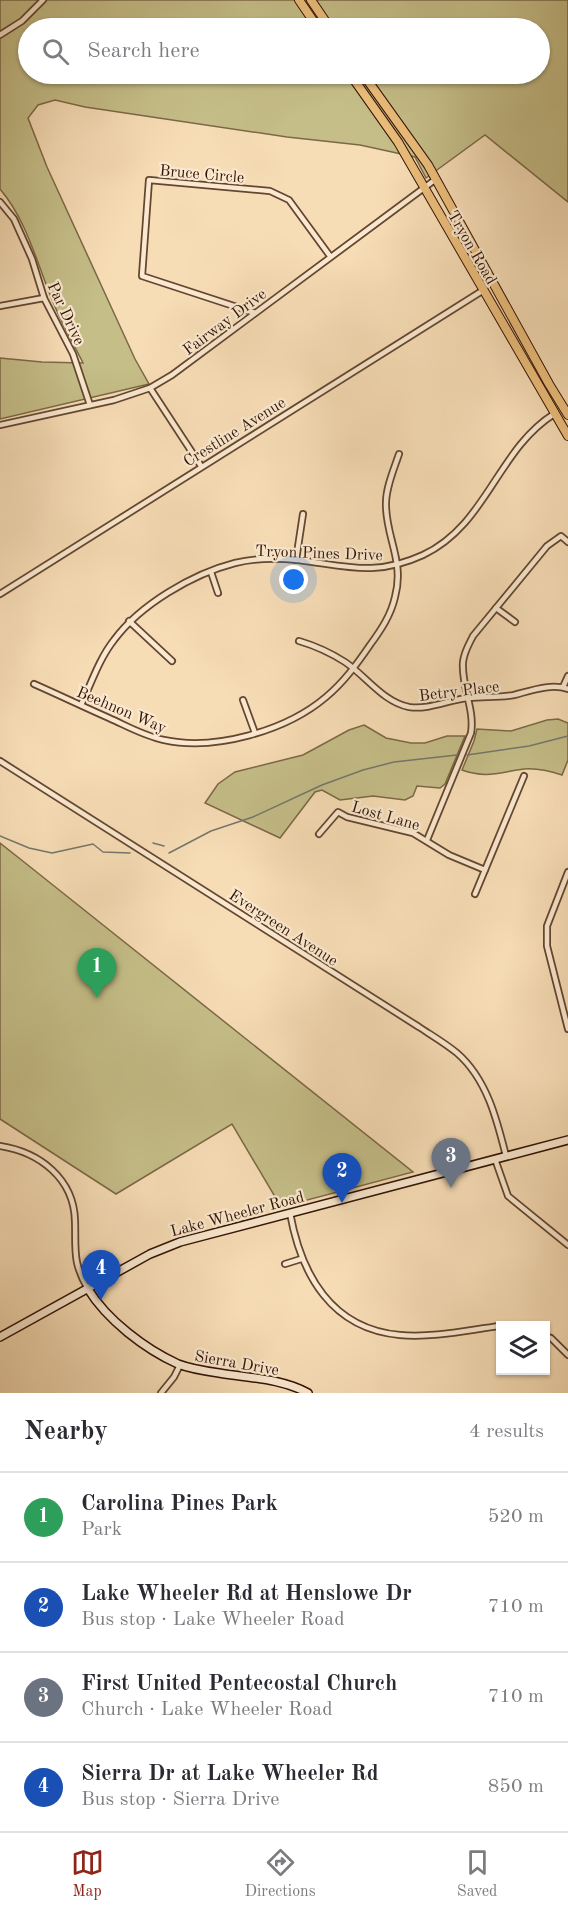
<!DOCTYPE html>
<meta charset="utf-8">
<style>
body{margin:0;font-family:"Old Standard TT",serif;background:#f7f7f7;color:#2b2b33}
.controls{position:absolute;right:18px;bottom:18px;display:grid;overflow:hidden;border-radius:0px;box-shadow:0 2px 4px #0004}
.controls button{width:54px;height:54px;display:grid;place-items:center;padding:0;border:0;border-bottom:2px solid #e1e1e2;background:#fff;color:#2b2b33;font:30px sans-serif}
.you{position:absolute;left:294px;top:580px;width:21px;height:21px;margin:-15px;border:4px solid #fff;border-radius:50%;background:#1a73e8;box-shadow:0 0 0 9px #1a73e833}
.badge{display:grid;place-items:center;width:39px;height:39px;border-radius:50%;background:#8f2418;color:#fff;font-size:20px;font-weight:700}
.pin{position:absolute;translate:-50% -50px;filter:drop-shadow(0 2px 3px #0008)}
.pin::after{content:'';position:absolute;top:32px;width:21px;height:18px;background:inherit;clip-path:polygon(0 0,100% 0,50% 100%)}
.list{margin:0;padding:0;list-style:none}
h2{display:flex;justify-content:space-between;align-items:center;height:78px;margin:0;padding:0 24px;font-size:26px}
h2 small{font-size:20px;font-weight:400;color:#7c7c81}
.list li{display:grid;grid-template-columns:39px 1fr auto;gap:18px;align-items:center;box-sizing:border-box;height:90px;padding:0 24px;border-top:2px solid #e1e1e2}
.list b{display:block;font-size:22px;white-space:nowrap}
.list p{margin:0;font-size:20px;white-space:nowrap;color:#7c7c81}
.list em{font-size:20px;font-style:normal;color:#7c7c81}
.icon{flex:none;width:33px;height:33px;fill:none;stroke:currentColor;stroke-width:2;stroke-linecap:round;stroke-linejoin:round}
.map{position:relative;flex:none;width:568px;height:1393px;overflow:hidden}
.search{position:absolute;background:#fff;box-shadow:0 2px 4px #0004;left:18px;right:18px;top:18px;height:66px;display:flex;align-items:center;gap:15px;box-sizing:border-box;padding:0 21px;border-radius:33px;color:#7c7c81;font-size:22px}
.sheet{height:438px;background:#fff}
nav{display:flex;justify-content:space-around;align-items:center;box-sizing:border-box;height:84px;border-top:2px solid #e1e1e2;background:#fff;font-size:16px;color:#7c7c81}
nav a{display:grid;justify-items:center;gap:3px}
nav .on{color:#8f2418}
.map>svg:first-child{display:block}
</style>
<div class="map">
<svg width="568" height="1393" viewBox="0 0 568 1393">
<rect width="100%" height="100%" fill="#f7ddb6"/>
<filter id="stains"><feTurbulence type="fractalNoise" baseFrequency=".00333" numOctaves="4"/><feColorMatrix values="0 0 0 0 .2 0 0 0 0 .09 0 0 0 0 .02 0 0 0 .5 -.17"/></filter>
<radialGradient id="worn" r=".72"><stop offset=".6" stop-color="#630" stop-opacity="0"/><stop offset="1" stop-color="#630" stop-opacity=".3"/></radialGradient>
<g fill="#c5be88" stroke="#7c6846" stroke-width="1.5" fill-rule="evenodd">
<path d="M 0,0 L 568,0 L 568,202 L 485,135 L 426,178 L 415,157 L 360,145 L 287,137 L 85,107 L 55,100 L 38,105 L 28,118 L 47,167 L 135,359 L 149,384 L 0,419 L 0,358 L 42,362 L 83,363 C 74,345 64,328 56,309 C 38,269 29,223 0,189 ZM 28,28 L 540,28 L 540,74 L 28,74 Z"/>
<path d="M 558,719 L 568,723 L 568,760 L 562,775 C 550,771 536,768 524,769 C 500,772 487,779 462,770 L 474,741 L 477,729 L 511,731 L 547,720 Z"/>
<path d="M 364,725 L 386,738 L 411,743 L 425,743 L 447,736 L 465,736 L 445,784 L 440,788 L 417,786 L 413,796 L 405,800 L 373,796 L 340,800 L 322,790 L 315,792 L 280,838 L 205,803 L 218,784 L 235,772 L 303,755 L 349,730 Z"/>
<path d="M 0,843 L 24,862 L 413,1172 L 281,1207 L 232,1124 L 116,1194 L 0,1119 Z"/>
</g>
<g fill="none" stroke-linecap="round" stroke-linejoin="round">
<g stroke="#74776e" stroke-width="1.5">
<path d="M 467,755 L 529,746 L 568,736"/>
<path d="M 0,836 L 29,848 L 52,853 L 93,844 L 103,852 L 130,853"/>
<path d="M 153,843 L 164,846"/>
<path d="M 169,853 L 211,831 L 253,817 L 322,785 L 363,770 L 394,762 L 457,755"/>
</g>
<defs>
<g id="street">
<path d="M 0,35 L 22,21 L 43,0"/>
<path d="M 0,202 L 14,219 L 32,259 L 44,298 L 73,354 L 90,405"/>
<path d="M 0,306 L 44,298"/>
<path d="M 255,313 L 142,276 L 149,180 L 270,191 L 289,200 L 330,256"/>
<path d="M 150,388 L 201,466"/>
<path d="M 0,425 L 114,400 L 150,388 L 172,375 L 436,179"/>
<path d="M 296,560 L 303,514"/>
<path d="M 211,572 L 218,593"/>
<path d="M 0,594 L 482,291"/>
<path d="M 496,608 L 515,622"/>
<path d="M 129,621 L 172,661"/>
<path d="M 299,641 C 316,646 331,653 345,662 C 366,676 383,702 409,707 C 429,710 448,700 468,698 C 483,696 498,698 514,695 C 530,691 551,683 568,689"/>
<path d="M 34,684 C 59,695 84,707 109,718 C 127,726 144,736 164,740 C 215,751 286,731 326,697 C 344,682 357,664 370,645 C 381,630 391,615 395,597 C 405,561 385,536 386,503 C 386,487 394,469 399,454"/>
<path d="M 563,687 L 568,676"/>
<path d="M 243,700 L 255,733"/>
<path d="M 81,705 C 91,684 99,659 114,640 C 140,605 192,574 235,563 C 255,558 278,558 298,560 C 347,566 375,577 423,555 C 487,525 497,450 554,414"/>
<path d="M 0,761 L 419,1027 C 431,1035 445,1043 457,1053 C 487,1079 497,1120 506,1156"/>
<path d="M 319,834 L 338,812 L 347,817 L 413,833 L 449,855 L 485,870"/>
<path d="M 427,840 L 471,733 C 475,709 461,686 463,662 C 464,652 469,644 473,636 L 547,546 L 561,536 L 568,542"/>
<path d="M 568,872 L 547,926 L 547,946 L 568,1029"/>
<path d="M 475,894 L 524,776"/>
<path d="M 0,1146 C 39,1152 74,1178 75,1221 C 76,1249 72,1262 88,1289"/>
<path d="M 495,1159 L 508,1196 L 568,1245"/>
<path d="M 290,1213 C 301,1274 331,1329 400,1335 C 433,1338 468,1330 500,1326"/>
<path d="M 285,1264 L 301,1259"/>
<path d="M 503,1326 L 509,1326"/>
<path d="M 546,1336 L 551,1338 L 568,1355"/>
<path d="M 161,1393 L 174,1377 L 180,1365"/>
</g>
<g id="secondary">
<path d="M 88,1289 C 107,1320 145,1349 178,1364 C 191,1369 205,1371 219,1373 C 248,1378 280,1378 308,1393"/>
<path d="M 0,1337 L 150,1254 L 180,1242 L 568,1140"/>
</g>
<g id="primary">
<path d="M 299,0 L 318,28"/>
<path d="M 311,0 L 330,28"/>
<path d="M 350,74 L 398,142 L 568,436"/>
<path d="M 363,74 L 428,165 L 549,384 L 568,415"/>
</g>
</defs>
<use href="#street" stroke="#644630" stroke-width="8"/>
<use href="#secondary" stroke="#331304" stroke-width="10"/>
<use href="#primary" stroke="#331304" stroke-width="10"/>
<use href="#street" stroke="#fae9d0" stroke-width="4.5"/>
<use href="#secondary" stroke="#fae9d0" stroke-width="7"/>
<use href="#primary" stroke="#ecbe7b" stroke-width="8"/>
</g>
<g text-anchor="middle" stroke-width="4.5" stroke-linejoin="round" paint-order="stroke">
<g font-size="16" fill="#331304" stroke="#fae9d0">
<text transform="translate(202 173) rotate(5)" y="6">Bruce Circle</text>
<text transform="translate(473 247) rotate(60)" y="6">Tryon Road</text>
<text transform="translate(67 313) rotate(65)" y="6">Par Drive</text>
<text transform="translate(224 321) rotate(-37)" y="6">Fairway Drive</text>
<text transform="translate(234 431) rotate(-32)" y="6">Crestline Avenue</text>
<text transform="translate(319 552) rotate(2)" y="6">Tryon Pines Drive</text>
<text transform="translate(459 690) rotate(-7)" y="6">Betry Place</text>
<text transform="translate(122 709) rotate(23)" y="6">Beehnon Way</text>
<text transform="translate(386 815) rotate(16)" y="6">Lost Lane</text>
<text transform="translate(284 927) rotate(33)" y="6">Evergreen Avenue</text>
<text transform="translate(237 1213) rotate(-15)" y="6">Lake Wheeler Road</text>
<text transform="translate(237 1362) rotate(10)" y="6">Sierra Drive</text>
</g>
</g>
<rect width="100%" height="100%" filter="url(#stains)"/>
<rect width="100%" height="100%" fill="url(#worn)"/>
</svg>
<div class="controls">
<button><svg class="icon" aria-label="layers" viewBox="0 0 24 24"><path d="M12 4l9 5-9 5-9-5zM3 14l9 5 9-5"/></svg></button>
</div>
<div class="you"></div>
<div class="pin badge" style="left:97px;top:998px;background:#2e9e5b">1</div>
<div class="pin badge" style="left:342px;top:1203px;background:#1a4fb4">2</div>
<div class="pin badge" style="left:451px;top:1188px;background:#6b7280">3</div>
<div class="pin badge" style="left:101px;top:1300px;background:#1a4fb4">4</div>
<div class="search"><svg class="icon" aria-label="search" viewBox="0 0 24 24"><circle cx="10" cy="10" r="6"/><path d="M15 15l6 6"/></svg>Search here</div>
</div>
<section class="sheet">
<h2>Nearby<small>4 results</small></h2>
<ul class="list">
<li><span class="badge" style="background:#2e9e5b">1</span><div><b>Carolina Pines Park</b><p>Park</p></div><em>520 m</em></li>
<li><span class="badge" style="background:#1a4fb4">2</span><div><b>Lake Wheeler Rd at Henslowe Dr</b><p>Bus stop · Lake Wheeler Road</p></div><em>710 m</em></li>
<li><span class="badge" style="background:#6b7280">3</span><div><b>First United Pentecostal Church</b><p>Church · Lake Wheeler Road</p></div><em>710 m</em></li>
<li><span class="badge" style="background:#1a4fb4">4</span><div><b>Sierra Dr at Lake Wheeler Rd</b><p>Bus stop · Sierra Drive</p></div><em>850 m</em></li>
</ul>
</section>
<nav>
<a class="on"><svg class="icon" aria-label="map" viewBox="0 0 24 24"><path d="M3 6l6-2 6 2 6-2v14l-6 2-6-2-6 2zM9 4v14M15 6v14"/></svg>Map</a>
<a><svg class="icon" aria-label="directions" viewBox="0 0 24 24"><path d="M12 3l9 9-9 9-9-9zM9 14v-3h6M13 9l2 2-2 2"/></svg>Directions</a>
<a><svg class="icon" aria-label="saved" viewBox="0 0 24 24"><path d="M7 4h10v16l-5-4-5 4z"/></svg>Saved</a>
</nav>
